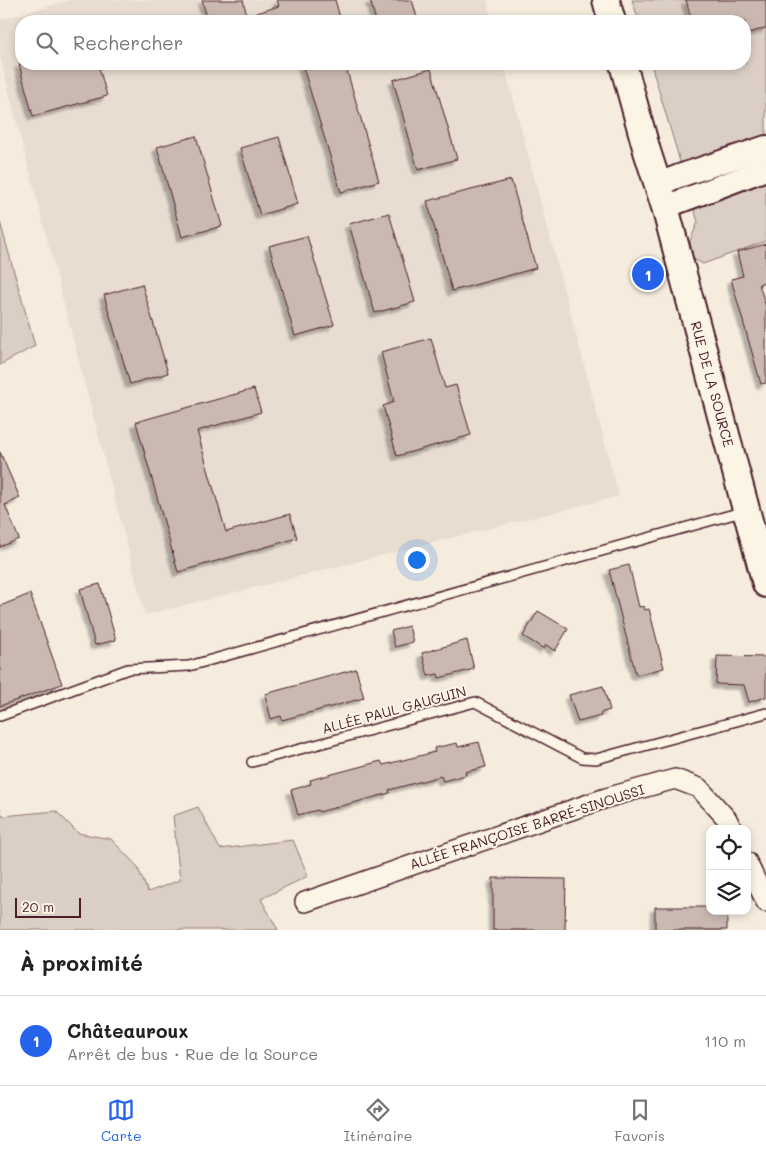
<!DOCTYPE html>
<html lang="fr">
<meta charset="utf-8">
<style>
body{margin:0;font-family:Mali,sans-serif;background:#f6f6f6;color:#222}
.controls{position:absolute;right:15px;bottom:15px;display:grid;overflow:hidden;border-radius:10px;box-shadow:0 2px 8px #0003}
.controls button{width:45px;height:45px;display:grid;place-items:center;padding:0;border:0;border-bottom:1px solid #e0e0e0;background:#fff;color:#222;font:25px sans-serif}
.scale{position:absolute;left:15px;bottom:12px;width:66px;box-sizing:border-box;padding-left:5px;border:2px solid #4a1f2b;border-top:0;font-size:14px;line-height:18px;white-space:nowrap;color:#4a1f2b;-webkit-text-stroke:4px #fcf5e5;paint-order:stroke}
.you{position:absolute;left:416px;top:559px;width:18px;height:18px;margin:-12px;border:4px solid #fff;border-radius:50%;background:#1a73e8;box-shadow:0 0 0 8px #1a73e833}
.badge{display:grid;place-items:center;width:32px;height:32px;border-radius:50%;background:#2563eb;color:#fff;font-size:16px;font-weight:700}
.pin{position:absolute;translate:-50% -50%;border:2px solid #fff;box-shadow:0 1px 5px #0006}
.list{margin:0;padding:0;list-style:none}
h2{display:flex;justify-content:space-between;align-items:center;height:65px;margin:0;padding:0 20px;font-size:21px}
h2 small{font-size:16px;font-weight:400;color:#767676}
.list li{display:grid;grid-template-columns:32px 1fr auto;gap:15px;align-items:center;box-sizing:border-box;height:90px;padding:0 20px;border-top:1px solid #e0e0e0}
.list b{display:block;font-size:19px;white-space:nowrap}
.list p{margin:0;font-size:16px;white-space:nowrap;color:#767676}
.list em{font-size:16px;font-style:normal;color:#767676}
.icon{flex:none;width:28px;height:28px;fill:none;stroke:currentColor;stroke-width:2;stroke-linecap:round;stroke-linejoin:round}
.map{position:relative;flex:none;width:766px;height:930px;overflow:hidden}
.search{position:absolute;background:#fff;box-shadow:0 2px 8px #0003;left:15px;right:15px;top:15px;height:55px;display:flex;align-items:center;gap:12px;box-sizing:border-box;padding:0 18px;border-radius:20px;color:#767676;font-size:19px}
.sheet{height:155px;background:#fff}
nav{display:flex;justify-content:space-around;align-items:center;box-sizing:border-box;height:70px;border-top:1px solid #e0e0e0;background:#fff;font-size:14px;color:#767676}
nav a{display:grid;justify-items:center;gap:2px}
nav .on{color:#2563eb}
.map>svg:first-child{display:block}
</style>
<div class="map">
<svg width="766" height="930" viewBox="0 0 766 930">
<defs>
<filter id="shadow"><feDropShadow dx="-4.5" dy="4.5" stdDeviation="1" flood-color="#0004"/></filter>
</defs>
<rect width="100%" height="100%" fill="#f5ecde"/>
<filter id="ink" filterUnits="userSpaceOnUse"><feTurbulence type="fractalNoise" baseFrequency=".02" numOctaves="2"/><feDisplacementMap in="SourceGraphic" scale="10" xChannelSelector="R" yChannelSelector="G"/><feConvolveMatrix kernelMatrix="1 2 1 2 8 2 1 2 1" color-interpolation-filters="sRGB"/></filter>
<g filter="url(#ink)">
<path fill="#e8ddd0" d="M 70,0 L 487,0 L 493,21 L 21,21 L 21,64 L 504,64 L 619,496 L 145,615 L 0,58 L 0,20 Z"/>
<g fill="#dbcec4" stroke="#927678">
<path d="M 632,0 L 766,0 L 766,241 L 703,264 L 693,259 L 690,241 L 698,222 L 651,64 L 745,64 L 745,21 L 639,21 Z"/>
<path d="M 0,222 L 35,346 L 0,365 Z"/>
<path d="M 198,807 L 220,849 L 293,840 L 308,876 L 261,899 L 278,930 L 0,930 L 0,808 L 2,816 L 56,811 L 78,833 L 111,839 L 137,866 L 148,892 L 180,880 L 173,816 Z"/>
</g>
<g fill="#cab9b1" stroke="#4a1f2b" filter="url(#shadow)">
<path d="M 202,0 L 243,0 L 247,16 L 279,6 L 277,0 L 335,0 L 341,21 L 208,21 Z"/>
<path d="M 370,0 L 412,0 L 418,21 L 376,21 Z"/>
<path d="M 686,0 L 766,0 L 766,28 L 745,34 L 745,21 L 692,21 Z"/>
<path d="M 19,64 L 98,64 L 107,96 L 33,116 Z"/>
<path d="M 302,64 L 345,64 L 379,181 L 341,192 Z"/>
<path d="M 431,69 L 457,159 L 418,170 L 393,80 Z"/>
<path d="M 196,136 L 222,226 L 182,237 L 157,147 Z"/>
<path d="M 279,137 L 298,204 L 260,215 L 240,148 Z"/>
<path d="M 511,180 L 536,268 L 452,291 L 427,201 Z"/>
<path d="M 389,213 L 415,302 L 375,313 L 349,224 Z"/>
<path d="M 307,236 L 334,325 L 295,336 L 269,246 Z"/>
<path d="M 766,244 L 766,281 L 759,284 L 766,307 L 766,383 L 761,384 L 731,279 L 743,276 L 737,252 Z"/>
<path d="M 142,284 L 168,373 L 130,384 L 104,295 Z"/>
<path d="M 431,338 L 445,388 L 456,385 L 471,435 L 397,456 L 383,406 L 394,402 L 381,352 Z"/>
<path d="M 254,389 L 261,412 L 197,431 L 226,532 L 290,514 L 297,538 L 178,572 L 136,422 Z"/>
<path d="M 0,452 L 20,498 L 5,505 L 19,539 L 0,547 Z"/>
<path d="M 629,565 L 639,607 L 644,606 L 645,610 L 649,609 L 664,668 L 636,675 L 609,570 Z"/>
<path d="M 100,584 L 116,640 L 95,645 L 80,589 Z"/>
<path d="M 30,594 L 62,684 L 0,706 L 0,606 Z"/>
<path d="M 538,611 L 568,629 L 555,651 L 546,645 L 544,649 L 523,636 Z"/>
<path d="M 409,626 L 413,642 L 395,647 L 391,631 Z"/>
<path d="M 467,640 L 474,669 L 439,678 L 438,674 L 428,676 L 422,653 Z"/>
<path d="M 717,656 L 766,657 L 766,697 L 749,702 L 744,685 L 716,684 Z"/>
<path d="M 356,669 L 364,698 L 282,720 L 281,716 L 271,719 L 265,694 Z"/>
<path d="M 603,686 L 610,710 L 600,713 L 601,716 L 578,722 L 569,695 Z"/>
<path d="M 479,742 L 486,767 L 465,772 L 466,775 L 443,781 L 441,776 L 389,790 L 390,793 L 319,812 L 318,810 L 298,815 L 291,790 L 311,784 L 310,780 L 381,761 L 383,765 L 435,752 L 434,748 L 457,743 L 458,747 Z"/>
<path d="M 493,878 L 566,879 L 565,930 L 493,930 Z"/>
<path d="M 655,907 L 710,907 L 710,911 L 727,911 L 727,930 L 655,930 Z"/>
</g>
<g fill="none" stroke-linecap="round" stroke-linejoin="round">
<defs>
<g id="service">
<path d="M 0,716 L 128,669 L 189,666 L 745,511"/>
<path d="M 252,762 L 475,702 L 582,758 L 596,759 L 766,713"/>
</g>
<g id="minor">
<path d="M 747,862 L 766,902"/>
<path d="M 305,902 L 606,798 L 675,779 L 699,788 L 727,819 L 732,829"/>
</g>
<g id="tertiary">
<path d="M 659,184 L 679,176 L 766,147"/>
<path d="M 665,207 L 766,169"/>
</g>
<g id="secondary">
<path d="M 606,0 L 612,21"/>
<path d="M 623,64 L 647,151 L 665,207 L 766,584"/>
</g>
</defs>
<use href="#service" stroke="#4a1f2b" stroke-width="12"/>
<use href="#minor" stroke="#4a1f2b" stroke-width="22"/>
<use href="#tertiary" stroke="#4a1f2b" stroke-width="26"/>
<use href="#secondary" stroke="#4a1f2b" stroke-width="30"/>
<use href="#service" stroke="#fcf5e5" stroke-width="9"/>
<use href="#minor" stroke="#fcf5e5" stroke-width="19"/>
<use href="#tertiary" stroke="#fcf5e5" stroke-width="22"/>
<use href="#secondary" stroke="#fcf5e5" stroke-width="26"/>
</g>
</g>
<g text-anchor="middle" stroke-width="4" stroke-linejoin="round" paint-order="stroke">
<g font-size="14" fill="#4a1f2b" stroke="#fcf5e5">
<text transform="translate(712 384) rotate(75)" y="5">RUE DE LA SOURCE</text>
<text transform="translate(394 710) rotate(-15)" y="5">ALLÉE PAUL GAUGUIN</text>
<text transform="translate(527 827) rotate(-18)" y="5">ALLÉE FRANÇOISE BARRÉ-SINOUSSI</text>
</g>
</g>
</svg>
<div class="controls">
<button><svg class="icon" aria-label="locate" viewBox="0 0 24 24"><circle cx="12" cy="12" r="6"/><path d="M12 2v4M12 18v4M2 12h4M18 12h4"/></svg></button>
<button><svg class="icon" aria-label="layers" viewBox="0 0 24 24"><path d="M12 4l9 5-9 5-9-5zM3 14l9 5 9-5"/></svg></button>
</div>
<div class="scale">20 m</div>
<div class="you"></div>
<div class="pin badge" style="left:648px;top:274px">1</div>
<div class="search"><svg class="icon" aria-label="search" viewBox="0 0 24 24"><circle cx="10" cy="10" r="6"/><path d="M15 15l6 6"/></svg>Rechercher</div>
</div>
<section class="sheet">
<h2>À proximité<small></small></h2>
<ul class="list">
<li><span class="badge">1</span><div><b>Châteauroux</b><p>Arrêt de bus · Rue de la Source</p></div><em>110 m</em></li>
</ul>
</section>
<nav>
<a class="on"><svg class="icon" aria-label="map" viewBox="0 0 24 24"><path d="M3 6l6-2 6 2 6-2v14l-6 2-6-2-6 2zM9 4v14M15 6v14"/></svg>Carte</a>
<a><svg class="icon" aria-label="directions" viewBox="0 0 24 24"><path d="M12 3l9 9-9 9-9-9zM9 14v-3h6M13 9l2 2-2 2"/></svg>Itinéraire</a>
<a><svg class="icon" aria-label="saved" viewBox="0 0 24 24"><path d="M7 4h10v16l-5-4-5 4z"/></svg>Favoris</a>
</nav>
